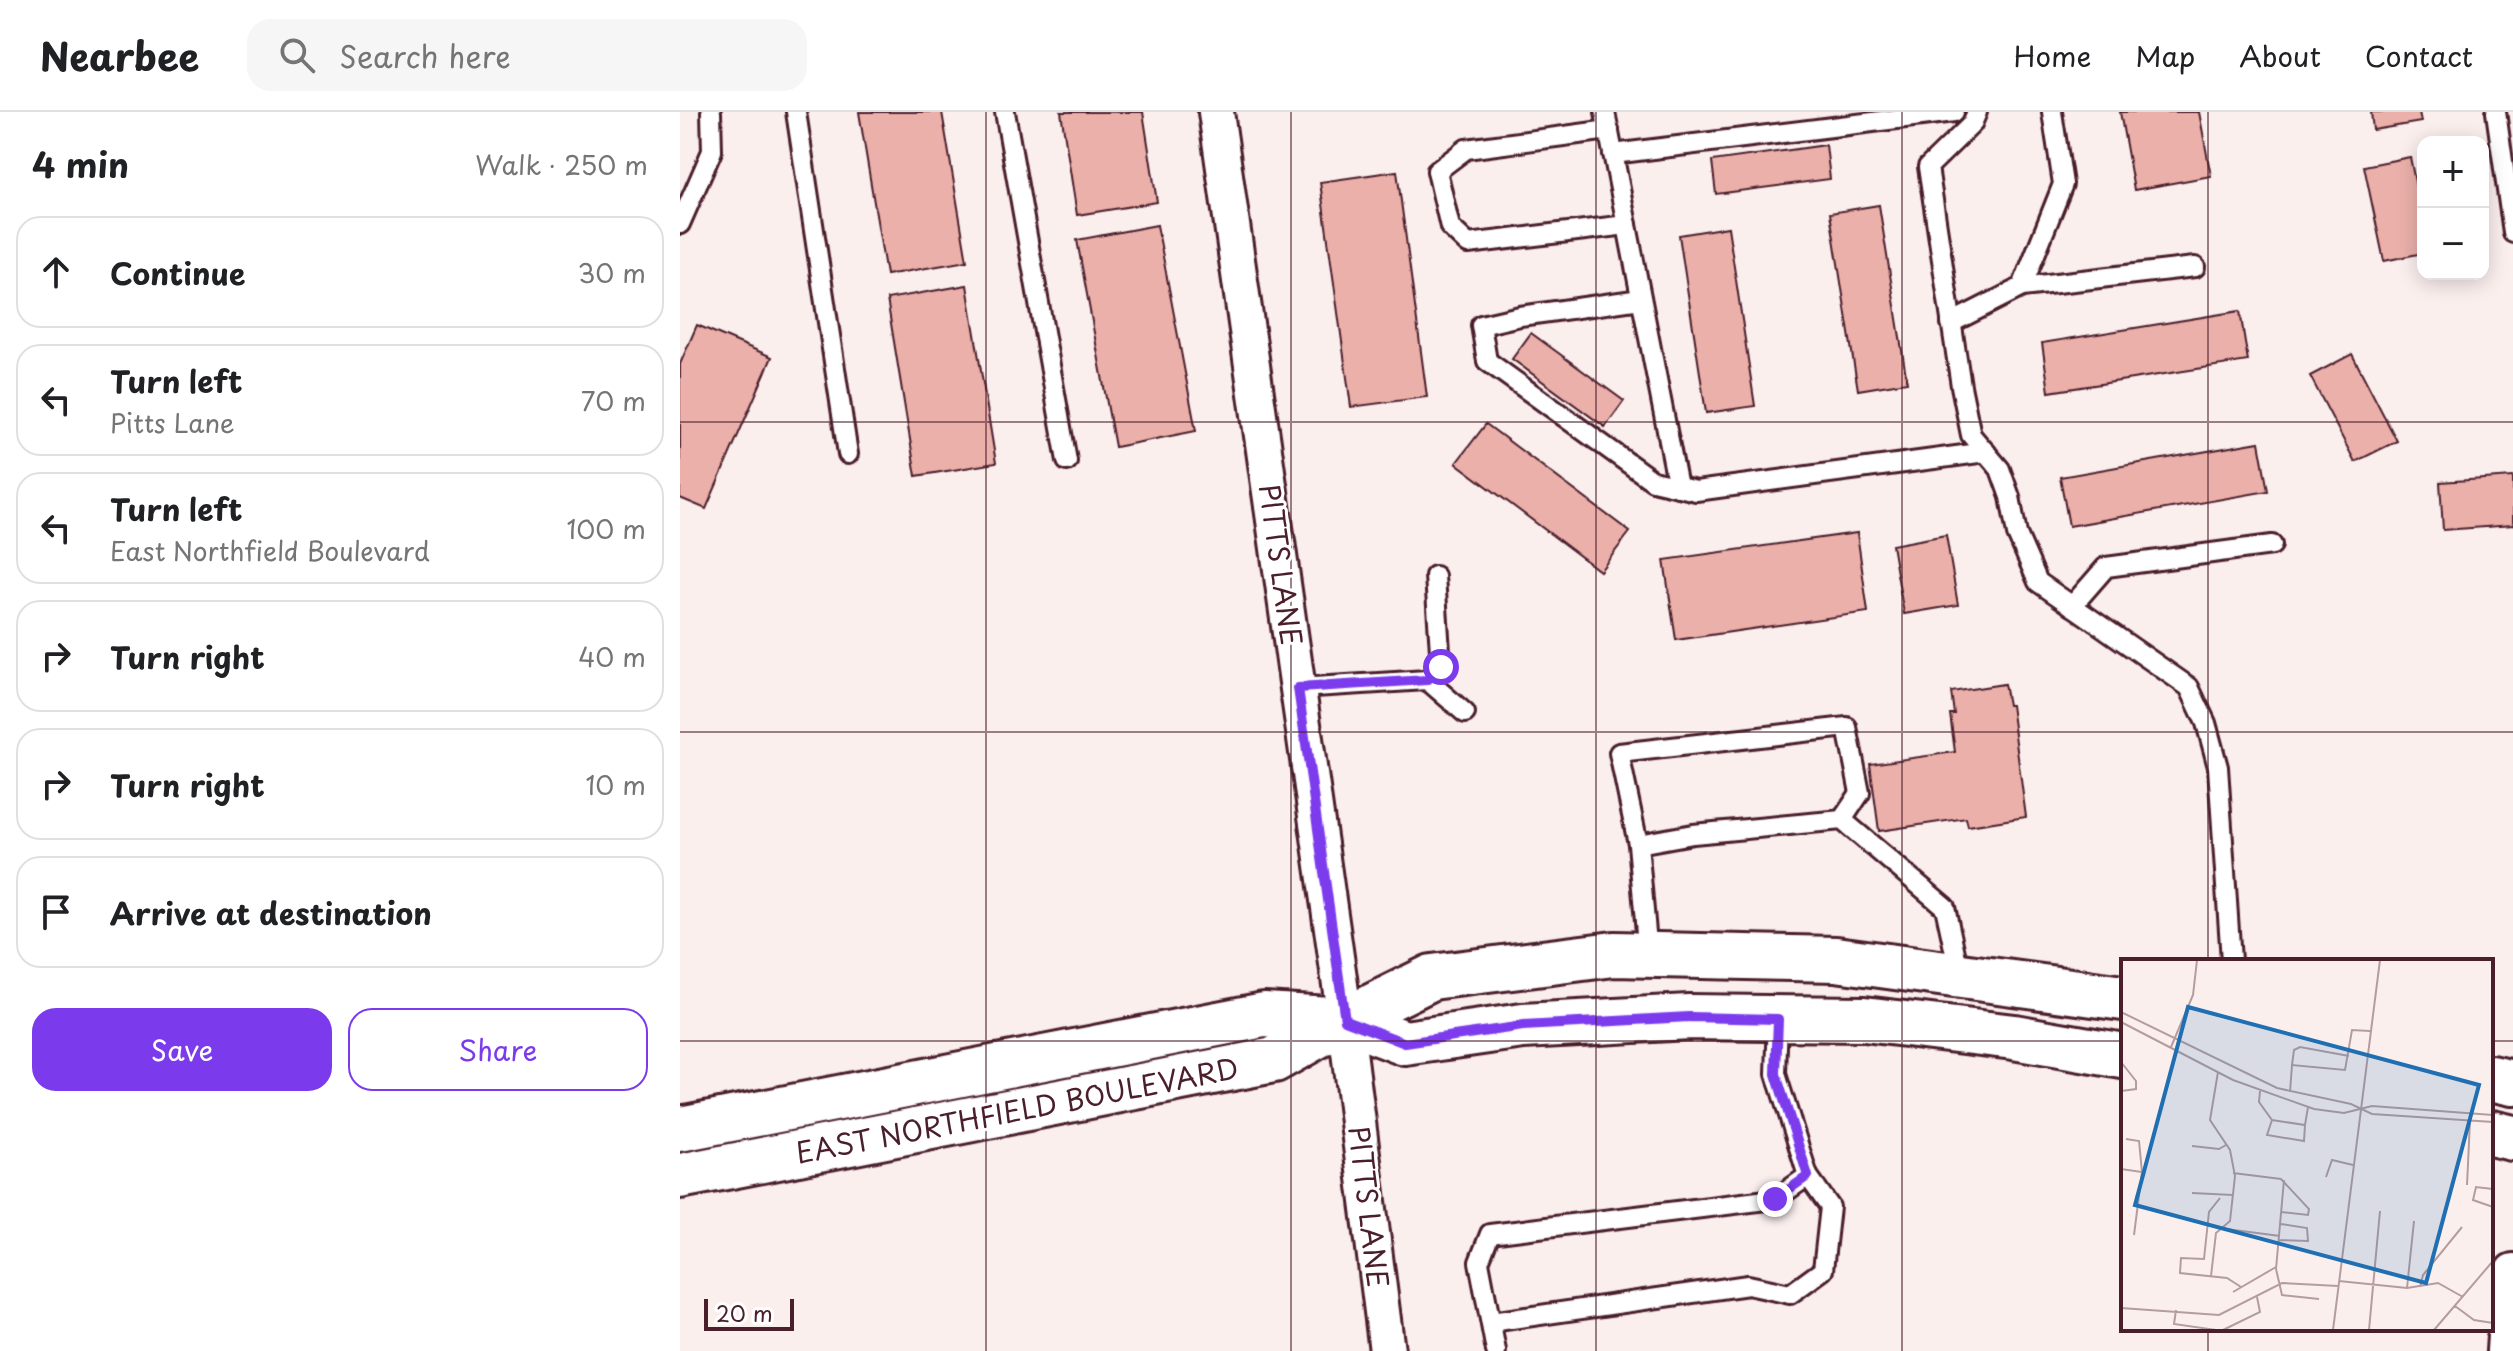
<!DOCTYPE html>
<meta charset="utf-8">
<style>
body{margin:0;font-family:"Playpen Sans",sans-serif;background:#f6f6f6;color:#202124}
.controls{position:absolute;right:24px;top:24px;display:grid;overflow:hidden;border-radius:16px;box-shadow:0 4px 20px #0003}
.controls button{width:72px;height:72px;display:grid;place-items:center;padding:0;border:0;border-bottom:2px solid #e0e0e0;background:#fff;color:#202124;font:40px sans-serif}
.scale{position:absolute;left:24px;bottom:20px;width:90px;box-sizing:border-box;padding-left:8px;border:4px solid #4a1f2b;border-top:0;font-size:22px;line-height:28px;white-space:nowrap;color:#4a1f2b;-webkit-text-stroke:6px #fff;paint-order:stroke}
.stop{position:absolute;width:24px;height:24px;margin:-18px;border:6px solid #7c3aed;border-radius:50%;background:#fff}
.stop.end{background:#7c3aed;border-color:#fff;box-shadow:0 2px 8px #0008}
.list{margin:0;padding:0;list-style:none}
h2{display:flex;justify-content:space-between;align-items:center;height:104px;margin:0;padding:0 32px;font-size:34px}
h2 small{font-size:26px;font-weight:400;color:#757577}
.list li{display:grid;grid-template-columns:52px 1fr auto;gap:24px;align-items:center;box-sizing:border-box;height:112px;margin:0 16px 16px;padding:0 16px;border:2px solid #e0e0e0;border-radius:24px}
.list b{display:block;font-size:30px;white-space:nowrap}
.list p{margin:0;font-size:26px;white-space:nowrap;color:#757577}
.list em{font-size:26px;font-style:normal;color:#757577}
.actions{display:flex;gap:16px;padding:24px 32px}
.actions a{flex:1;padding:18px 0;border:2px solid #7c3aed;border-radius:24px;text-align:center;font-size:28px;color:#7c3aed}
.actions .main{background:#7c3aed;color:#fff}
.icon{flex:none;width:44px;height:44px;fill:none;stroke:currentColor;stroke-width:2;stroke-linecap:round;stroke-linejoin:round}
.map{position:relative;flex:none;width:1833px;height:1239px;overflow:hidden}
header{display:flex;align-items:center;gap:48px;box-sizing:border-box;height:112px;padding:0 40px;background:#fff;border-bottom:2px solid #e0e0e0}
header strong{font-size:38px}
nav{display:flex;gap:44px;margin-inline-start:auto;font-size:28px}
.search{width:560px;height:72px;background:#f6f6f6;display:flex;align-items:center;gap:20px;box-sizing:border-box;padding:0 28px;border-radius:24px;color:#757577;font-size:30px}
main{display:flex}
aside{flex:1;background:#fff}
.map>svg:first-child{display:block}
</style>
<header>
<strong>Nearbee</strong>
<div class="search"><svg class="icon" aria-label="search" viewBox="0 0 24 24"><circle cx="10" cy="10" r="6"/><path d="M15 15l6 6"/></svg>Search here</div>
<nav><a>Home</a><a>Map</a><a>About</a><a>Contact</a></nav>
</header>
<main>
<aside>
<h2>4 min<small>Walk · 250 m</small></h2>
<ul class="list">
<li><svg class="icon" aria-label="ahead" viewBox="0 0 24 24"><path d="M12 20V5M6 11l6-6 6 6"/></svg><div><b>Continue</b></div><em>30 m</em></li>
<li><svg class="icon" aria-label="left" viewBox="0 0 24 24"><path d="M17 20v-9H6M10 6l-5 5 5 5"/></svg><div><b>Turn left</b><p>Pitts Lane</p></div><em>70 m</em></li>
<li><svg class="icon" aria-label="left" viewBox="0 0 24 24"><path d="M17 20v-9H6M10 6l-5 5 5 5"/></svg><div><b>Turn left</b><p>East Northfield Boulevard</p></div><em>100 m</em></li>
<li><svg class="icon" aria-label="right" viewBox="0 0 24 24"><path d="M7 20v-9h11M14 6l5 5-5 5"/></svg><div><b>Turn right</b></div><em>40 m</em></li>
<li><svg class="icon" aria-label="right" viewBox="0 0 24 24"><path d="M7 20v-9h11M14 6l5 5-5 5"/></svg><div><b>Turn right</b></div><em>10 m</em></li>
<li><svg class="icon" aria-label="arrive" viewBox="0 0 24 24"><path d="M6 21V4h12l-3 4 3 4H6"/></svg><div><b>Arrive at destination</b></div></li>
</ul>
<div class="actions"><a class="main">Save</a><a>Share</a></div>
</aside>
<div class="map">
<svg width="1833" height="1239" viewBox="0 0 1833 1239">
<rect width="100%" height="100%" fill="#fbefee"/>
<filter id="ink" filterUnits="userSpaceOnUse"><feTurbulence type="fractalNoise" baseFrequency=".0125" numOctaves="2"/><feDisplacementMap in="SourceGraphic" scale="16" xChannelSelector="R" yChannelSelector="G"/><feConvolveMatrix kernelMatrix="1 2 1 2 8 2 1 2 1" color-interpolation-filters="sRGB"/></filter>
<g filter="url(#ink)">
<g fill="#ebb0aa" stroke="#4a1f2b" stroke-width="2">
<path d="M 179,0 L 262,0 L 287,149 L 206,163 Z"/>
<path d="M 381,0 L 463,0 L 477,90 L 397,103 Z"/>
<path d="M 1440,0 L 1519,0 L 1531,64 L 1454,78 Z"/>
<path d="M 1691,0 L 1739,0 L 1741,10 L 1693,18 Z"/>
<path d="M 1146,33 L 1150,67 L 1036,82 L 1032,49 Z"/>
<path d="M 1730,45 L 1743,109 L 1743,141 L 1704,149 L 1684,54 Z"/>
<path d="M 717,59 L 747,285 L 671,295 L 640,70 Z"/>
<path d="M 1199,93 L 1227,270 L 1178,278 L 1150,101 Z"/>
<path d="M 477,113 L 516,319 L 435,335 L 397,128 Z"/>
<path d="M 1048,115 L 1075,294 L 1026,301 L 999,123 Z"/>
<path d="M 287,173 L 316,351 L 236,364 L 207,187 Z"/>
<path d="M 1560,199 L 1568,249 L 1369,280 L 1362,231 Z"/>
<path d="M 17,213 L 92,245 L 26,397 L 0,386 L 0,252 Z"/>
<path d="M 851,221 L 944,289 L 925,315 L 832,247 Z"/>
<path d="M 1672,242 L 1717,329 L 1675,350 L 1630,264 Z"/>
<path d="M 806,312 L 950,420 L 920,459 L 776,351 Z"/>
<path d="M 1579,330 L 1588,379 L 1389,414 L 1380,365 Z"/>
<path d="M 1833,365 L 1833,413 L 1763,418 L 1760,370 Z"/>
<path d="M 1177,421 L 1188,500 L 996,528 L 984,448 Z"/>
<path d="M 1266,423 L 1278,493 L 1224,502 L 1212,433 Z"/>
<path d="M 1324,572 L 1328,593 L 1331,593 L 1346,705 L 1288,714 L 1286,706 L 1199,719 L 1190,652 L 1275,640 L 1270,602 L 1274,602 L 1271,580 Z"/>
</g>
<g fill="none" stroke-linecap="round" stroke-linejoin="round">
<defs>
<g id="lane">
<path d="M 116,0 L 168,342"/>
<path d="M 325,0 L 387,349"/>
<path d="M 925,0 L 998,375"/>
<path d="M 1297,0 L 1292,12 L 1248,55 L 1281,274 L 1291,323 L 1320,357 L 1330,385 L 1337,422 L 1358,470 L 1509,575 L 1526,611 L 1538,655 L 1551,849"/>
<path d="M 1816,0 L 1833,121"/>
<path d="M 929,18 L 786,37 L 757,59 L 770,115 L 788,132 L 947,113"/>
<path d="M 933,42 L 1274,0"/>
<path d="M 0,112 L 32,39 L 31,0"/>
<path d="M 1342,175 L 1383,72 L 1372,0"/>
<path d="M 961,187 L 840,204 L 801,213 L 807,249 L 973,369 L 1016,379 L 1306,340"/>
<path d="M 1271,211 L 1342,175 L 1515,155"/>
<path d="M 1392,494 L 1426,455 L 1592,433"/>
<path d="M 747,568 L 785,601"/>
<path d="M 618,576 L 747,568 L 761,555 L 755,464"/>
<path d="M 958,732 L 939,641 L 1167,615 L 1180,681 L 1162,708"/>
<path d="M 968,843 L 958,732 L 1013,722 L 1162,708 L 1265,795 L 1280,864"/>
<path d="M 811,1210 L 1068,1173 L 1110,1182 L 1143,1158 L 1150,1095 L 1128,1064"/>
<path d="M 816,1239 L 799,1150 L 810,1122 L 1095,1087 L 1128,1064 L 1096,962 L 1098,907"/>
</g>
<g id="street">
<path d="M 536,0 L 665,908 L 707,1239"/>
<path d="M 1824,1239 L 1827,1193 L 1833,1159"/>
</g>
<g id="secondary">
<path d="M 1811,966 L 1833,971"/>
<path d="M 0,1017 L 584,903 L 665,908 L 725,931 L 843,914 L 1009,905 L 1184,907 L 1334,925 L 1443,944"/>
<path d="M 1811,1021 L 1833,1026"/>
<path d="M 0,1064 L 594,948 L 665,908 L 752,865 L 934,842 L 1156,847 L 1443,886"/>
</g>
</defs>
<use href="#lane" stroke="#4a1f2b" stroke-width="24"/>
<use href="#street" stroke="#4a1f2b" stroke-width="40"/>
<use href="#secondary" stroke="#4a1f2b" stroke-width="50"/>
<use href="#lane" stroke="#fff" stroke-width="18"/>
<use href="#street" stroke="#fff" stroke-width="34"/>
<use href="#secondary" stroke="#fff" stroke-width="44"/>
</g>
</g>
<g fill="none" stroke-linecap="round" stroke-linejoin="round" filter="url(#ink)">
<path stroke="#7c3aed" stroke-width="10" d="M 761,555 L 747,568 L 618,576 L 665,908 L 725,931 L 843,914 L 1009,905 L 1098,907 L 1096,962 L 1128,1064 L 1095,1087"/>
</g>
<path fill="none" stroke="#4a1f2b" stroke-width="2" stroke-opacity="0.55" d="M 306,0 L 306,1239M 611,0 L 611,1239M 916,0 L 916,1239M 1222,0 L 1222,1239M 1528,0 L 1528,849M 0,310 L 1833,310M 0,620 L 1833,620M 0,929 L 1443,929M 1811,929 L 1833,929M 1528,1217 L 1528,1239"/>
<g text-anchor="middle" stroke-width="6" stroke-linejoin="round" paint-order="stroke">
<g font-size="28" fill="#4a1f2b" stroke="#fff">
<text transform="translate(600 453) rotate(82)" y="10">PITTS LANE</text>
<text transform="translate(337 999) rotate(-11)" y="10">EAST NORTHFIELD BOULEVARD</text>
<text transform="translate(688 1095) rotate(83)" y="10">PITTS LANE</text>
</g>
</g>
<g transform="translate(1441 847)">
<rect width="372" height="372" fill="#fbefee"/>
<path fill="none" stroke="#b49ca0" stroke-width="2" d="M 0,53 L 156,129 L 230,145 L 251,155 L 372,163M 0,63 L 112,121 L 193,150 L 223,154 L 251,147 L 372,156M 50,88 L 72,36 L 76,1M 0,103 L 15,122 L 15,130 L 0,132M 171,106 L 173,91 L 179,88 L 228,97M 139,132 L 138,143 L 151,161 L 184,166 L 187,148M 169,133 L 171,106 L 224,111 L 231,71 L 249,72M 151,161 L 146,176 L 183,182 L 184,166M 5,180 L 18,182 L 21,213M 71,187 L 98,190 L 105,186M 0,210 L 21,213 L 13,276M 112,214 L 160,220 L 188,250 L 187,256 L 160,253M 205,218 L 211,201 L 232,206M 163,221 L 155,310 L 161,336 L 198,340M 346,226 L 349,162M 372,230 L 355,228 L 352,241 L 372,248M 71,234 L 112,236M 99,239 L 88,253 L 83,300 L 60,299 L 59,314 L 106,319 L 120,328M 98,269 L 159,277M 158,281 L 187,282 L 186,269 L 160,265M 90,317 L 95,274 L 109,262 L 114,217 L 109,191 L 89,161 L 97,113M 218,322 L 286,329 L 317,324 L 342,338M 299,328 L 302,316 L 341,268M 286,329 L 293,262M 112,333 L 155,308M 334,347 L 353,361 L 372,364M 0,349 L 98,356 L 161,324 L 217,327M 55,351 L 53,365 L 95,371M 102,371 L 139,353 L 136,338M 212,371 L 259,1M 248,371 L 259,252M 313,371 L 372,302"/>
<path fill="#1f6fb2" fill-opacity="0.15" stroke="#1f6fb2" stroke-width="4" d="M 67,48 L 358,126 L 305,324 L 14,246 Z"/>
<rect width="372" height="372" fill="none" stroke="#4a1f2b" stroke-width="4"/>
</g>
</svg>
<div class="controls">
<button>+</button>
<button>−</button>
</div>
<div class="scale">20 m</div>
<div class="stop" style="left:761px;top:555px"></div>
<div class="stop end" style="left:1095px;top:1087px"></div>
</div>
</main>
